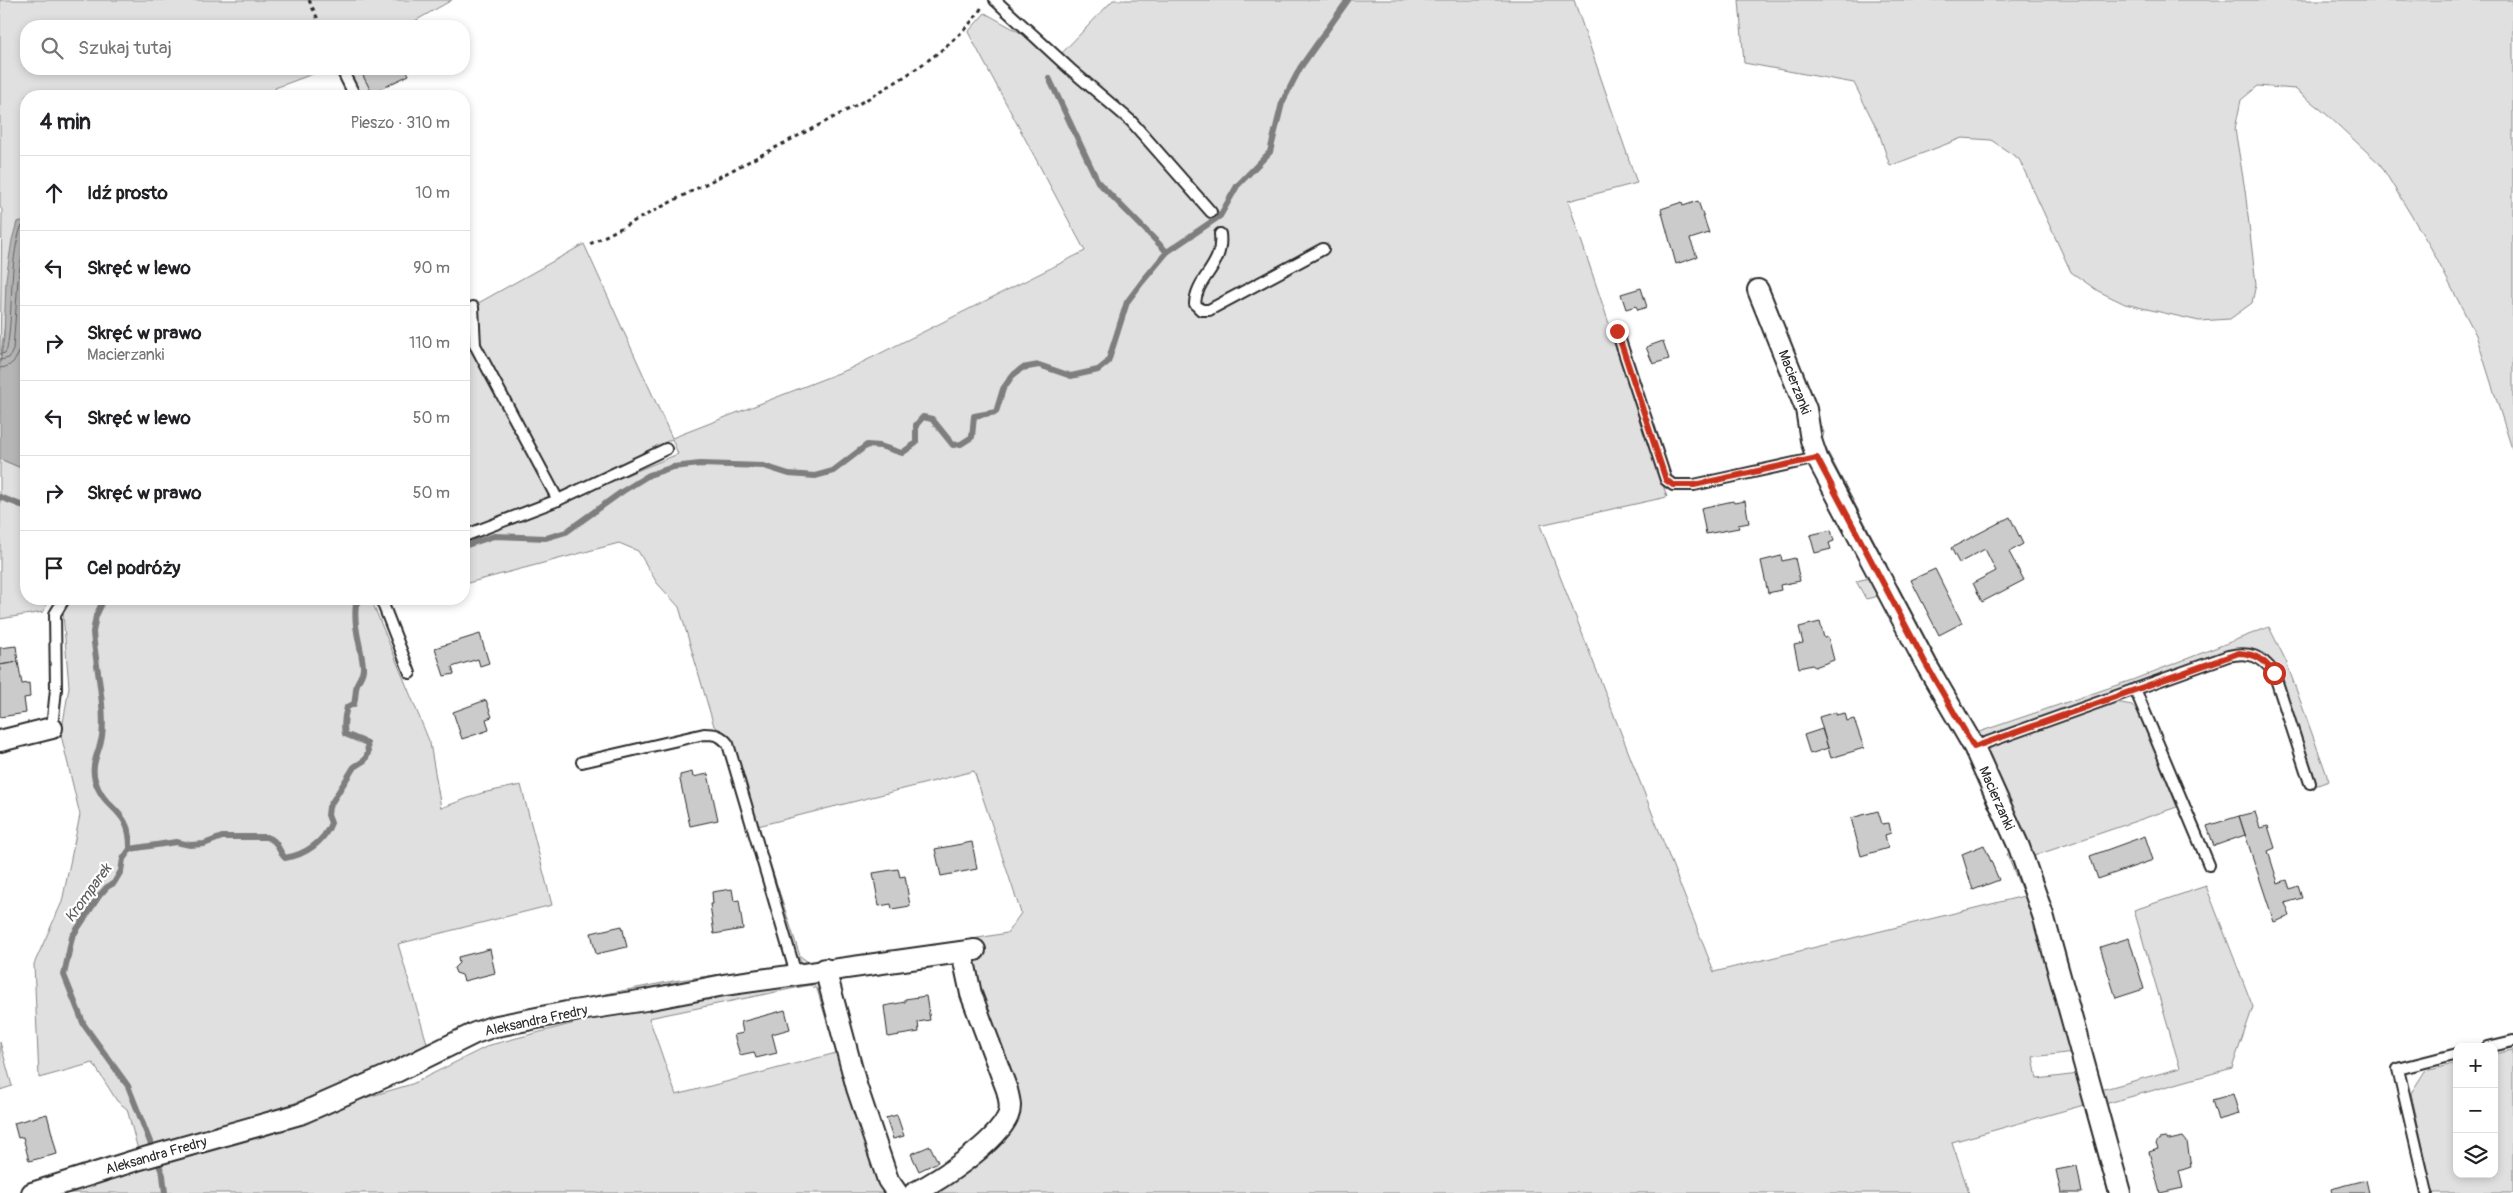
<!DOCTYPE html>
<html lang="pl">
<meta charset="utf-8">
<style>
body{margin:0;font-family:Pangolin,sans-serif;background:#f2f2f2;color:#202124}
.controls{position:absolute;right:15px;bottom:15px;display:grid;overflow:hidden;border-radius:10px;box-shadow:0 2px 8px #0003}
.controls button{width:45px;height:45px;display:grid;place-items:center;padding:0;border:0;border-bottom:1px solid #e0e0e0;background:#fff;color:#202124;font:25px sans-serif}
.stop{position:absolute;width:15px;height:15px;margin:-11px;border:4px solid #c8321e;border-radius:50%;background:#fff}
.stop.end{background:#c8321e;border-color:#fff;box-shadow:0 1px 5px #0008}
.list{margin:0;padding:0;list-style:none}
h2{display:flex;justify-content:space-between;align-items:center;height:65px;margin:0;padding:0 20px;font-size:21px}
h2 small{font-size:16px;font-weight:400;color:#757577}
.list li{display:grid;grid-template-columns:32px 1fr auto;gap:15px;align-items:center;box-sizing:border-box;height:75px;padding:0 20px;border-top:1px solid #e0e0e0}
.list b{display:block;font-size:19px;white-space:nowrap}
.list p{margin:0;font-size:16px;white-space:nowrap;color:#757577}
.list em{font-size:16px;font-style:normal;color:#757577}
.icon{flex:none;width:28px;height:28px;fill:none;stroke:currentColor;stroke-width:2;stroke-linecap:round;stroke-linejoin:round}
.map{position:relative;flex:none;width:2513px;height:1193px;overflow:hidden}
.search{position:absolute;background:#fff;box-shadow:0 2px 8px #0003;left:20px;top:20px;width:450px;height:55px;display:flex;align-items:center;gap:12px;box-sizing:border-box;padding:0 18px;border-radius:20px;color:#757577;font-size:19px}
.panel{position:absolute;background:#fff;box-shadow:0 2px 8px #0003;left:20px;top:90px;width:450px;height:515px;border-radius:20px}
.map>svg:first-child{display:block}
</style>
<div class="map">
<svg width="2513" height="1193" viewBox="0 0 2513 1193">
<rect width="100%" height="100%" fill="#fff"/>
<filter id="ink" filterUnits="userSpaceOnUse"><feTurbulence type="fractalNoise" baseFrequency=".02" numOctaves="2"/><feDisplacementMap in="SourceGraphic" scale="10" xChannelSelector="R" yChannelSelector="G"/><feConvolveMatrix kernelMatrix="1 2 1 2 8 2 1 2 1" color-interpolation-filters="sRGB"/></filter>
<g filter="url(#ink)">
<g fill="#e0e0e0" stroke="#868686">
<path d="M 0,0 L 452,0 L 406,26 L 26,26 L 26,69 L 326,69 L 275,88 L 277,96 L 26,96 L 26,220 L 17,223 L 0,364 L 2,210 L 0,207 Z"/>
<path d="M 1113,0 L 1574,0 L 1637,183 L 1568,201 L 1667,497 L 1540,525 L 1714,972 L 2024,896 L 2007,854 L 2014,849 L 2074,1052 L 2033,1057 L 2037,1079 L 2079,1074 L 2112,1193 L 2108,1193 L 2084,1105 L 1952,1142 L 1969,1193 L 924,1193 L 1012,1115 L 973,972 L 976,958 L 920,948 L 1007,933 L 1021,913 L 974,771 L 758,826 L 800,956 L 811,964 L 803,965 L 794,950 L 731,742 L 727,734 L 714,726 L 679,607 L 657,583 L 638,551 L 619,543 L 464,584 L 464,542 L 678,454 L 672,439 L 562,491 L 464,530 L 464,311 L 584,244 L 672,438 L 849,369 L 1085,251 L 968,32 L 985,13 L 1060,55 Z"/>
<path d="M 1739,0 L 2513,0 L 2513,452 L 2476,335 L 2431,248 L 2380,164 L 2325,113 L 2295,89 L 2258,86 L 2241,100 L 2235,129 L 2245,190 L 2256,284 L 2252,303 L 2230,319 L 2199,321 L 2125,304 L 2098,291 L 2071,272 L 2019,159 L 1991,140 L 1962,138 L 1890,166 L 1879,133 L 1854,83 L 1744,63 Z"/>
<path d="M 334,69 L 360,69 L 374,96 L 382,96 L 359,96 L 345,71 L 337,75 Z"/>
<path d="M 1821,426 L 1824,432 L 1822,441 L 1887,565 L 1881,566 L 1820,448 L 1819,432 Z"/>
<path d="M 0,459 L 26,470 L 26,599 L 50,599 L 43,612 L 0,619 Z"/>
<path d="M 1874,577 L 1890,607 L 1886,611 L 1879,596 L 1866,599 L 1856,581 Z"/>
<path d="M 1898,586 L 1976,733 L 2132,680 L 2269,627 L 2286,661 L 2329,781 L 2315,786 L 2278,673 C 2267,654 2251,647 2229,651 L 1984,737 L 1972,735 L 1897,600 Z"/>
<path d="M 72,599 L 371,599 L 430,743 L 441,808 L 482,793 L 521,785 L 552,905 L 398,944 L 429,1050 L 292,1104 L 138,1150 L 127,1109 L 117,1101 L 93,1063 L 39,1078 L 34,964 L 62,902 L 80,815 L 61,735 L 69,687 L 63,614 Z"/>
<path d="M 2116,702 L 2132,705 L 2141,716 L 2177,807 L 2028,858 L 1986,759 C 1989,748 1993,744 2003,739 Z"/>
<path d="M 2206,886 L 2253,1007 L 2232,1068 L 2105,1104 L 2101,1090 L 2180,1068 L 2134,910 Z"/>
<path d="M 772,967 L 771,972 L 566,1008 L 559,1003 L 673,981 Z"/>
<path d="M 819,981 L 834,1026 L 829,1029 L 817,989 L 810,985 L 649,1018 L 676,1095 L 840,1052 L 883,1193 L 44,1193 L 412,1084 L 490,1045 L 621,1011 L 726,990 Z"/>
<path d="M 0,1042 L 12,1086 L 0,1090 Z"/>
<path d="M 2513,1050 L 2513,1193 L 2433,1193 L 2411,1093 L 2425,1071 L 2457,1063 L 2457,1174 L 2494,1174 L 2494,1054 Z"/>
</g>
<path fill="#b6b6b6" stroke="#7e7e7e" d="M 26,220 L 26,470 L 0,459 L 0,364 L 4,337 L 6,279 L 12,240 L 17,222 Z"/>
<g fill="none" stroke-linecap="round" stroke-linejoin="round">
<g stroke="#636363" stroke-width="1">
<path d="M 0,354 L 5,353 L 7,349 C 14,309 8,267 21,227 L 26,225"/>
<path d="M 0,360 L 9,358 L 13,350 L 18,280 L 26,232"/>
<path d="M 0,368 C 33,367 23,297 26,273"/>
</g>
<g stroke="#7e7e7e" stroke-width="6">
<path d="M 1049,78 L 1098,182 L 1167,252"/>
<path d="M 0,497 L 26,507"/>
<path d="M 464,546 L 494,536 L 546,538 L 566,532 L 623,491 L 649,475 L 673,467 L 700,464 L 764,466 L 789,474 L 815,476 L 833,471 L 867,445 L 880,446 L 902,453 L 916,443 L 916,425 L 923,417 L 932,419 L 953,445 L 961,444 L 972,437 L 974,416 L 996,412 L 1003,389 L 1012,376 L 1022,368 L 1039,365 L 1071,376 L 1098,370 L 1108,362 L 1127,302 L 1142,282 L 1167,252 L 1220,216 L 1237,186 L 1270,152 L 1282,103 L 1300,68 L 1348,0"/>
<path d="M 104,599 L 96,616 L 93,632 C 95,662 106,707 102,736 C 100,751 90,764 95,780 C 104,812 131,807 130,849 L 123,859 L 121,871 L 114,883 L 107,887 L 99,896 L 72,937 L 64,975 L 84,1025 L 128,1086 L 163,1175 L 165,1193"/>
<path d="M 130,849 L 176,842 L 190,845 L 204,844 L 222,837 L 266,837 C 279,840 277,850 285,858 C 305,855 324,842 331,823 L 328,815 L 329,807 L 354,767 L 365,760 L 368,753 L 367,743 L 345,734 C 343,724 344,717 347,707 L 354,704 C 356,697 355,691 357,684 C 359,678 364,675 363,666 C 361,645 353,627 356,604 L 362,599"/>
</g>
</g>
<g fill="#cbcbcb" stroke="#2b2b2b">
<path d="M 363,69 L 406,69 L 409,75 L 372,93 L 360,70 Z"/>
<path d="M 1698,201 L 1709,233 L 1690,239 L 1697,257 L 1676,264 L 1661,209 L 1682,202 L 1683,206 Z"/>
<path d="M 1641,288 L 1647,307 L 1638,310 L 1636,306 L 1626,309 L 1621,294 Z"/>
<path d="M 1663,341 L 1669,359 L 1653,364 L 1646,347 Z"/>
<path d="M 1733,501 L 1734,503 L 1745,501 L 1749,523 L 1738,525 L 1739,528 L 1706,534 L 1701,508 Z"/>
<path d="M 2010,517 L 2023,544 L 2009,552 L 2024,580 L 1982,602 L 1973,583 L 1996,571 L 1985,549 L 1959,563 L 1951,548 Z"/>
<path d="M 1831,530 L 1834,541 L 1829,543 L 1831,549 L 1815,553 L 1810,535 Z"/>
<path d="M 1781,556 L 1782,561 L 1795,558 L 1800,581 L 1780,585 L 1781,590 L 1768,593 L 1761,561 Z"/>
<path d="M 1935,569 L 1962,623 L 1939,635 L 1911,580 Z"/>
<path d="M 1820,622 L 1824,638 L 1828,637 L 1834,660 L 1815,667 L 1812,665 L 1799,668 L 1794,645 L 1803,643 L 1799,627 Z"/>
<path d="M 480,634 L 489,663 L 480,666 L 478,659 L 452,667 L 454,674 L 444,676 L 435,648 Z"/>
<path d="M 16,646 L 18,662 L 0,665 L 0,648 Z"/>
<path d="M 18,662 L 22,684 L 29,683 L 30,697 L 24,698 L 26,713 L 0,717 L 0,665 Z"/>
<path d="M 486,700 L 492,717 L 486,719 L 489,730 L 462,739 L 453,712 Z"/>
<path d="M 1836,712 L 1836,715 L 1845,713 L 1847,721 L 1854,719 L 1864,748 L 1831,758 L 1819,717 Z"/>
<path d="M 1822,729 L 1828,748 L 1810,754 L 1804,735 Z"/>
<path d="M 692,772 L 693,777 L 708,774 L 718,820 L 690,826 L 680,780 L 680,775 Z"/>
<path d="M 1878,811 L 1882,824 L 1889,823 L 1891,833 L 1885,835 L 1888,848 L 1861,856 L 1851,818 Z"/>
<path d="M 2255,812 L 2260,828 L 2268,826 L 2275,848 L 2268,851 L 2278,883 L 2287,880 L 2290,889 L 2298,886 L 2302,898 L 2285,903 L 2290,916 L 2274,922 L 2239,816 Z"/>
<path d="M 2239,816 L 2245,835 L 2214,846 L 2207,826 Z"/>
<path d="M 2145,836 L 2153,860 L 2098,879 L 2090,856 Z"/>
<path d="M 972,842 L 977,869 L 941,876 L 935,849 Z"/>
<path d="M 1984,845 L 1999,880 L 1973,890 L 1962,854 Z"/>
<path d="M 898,869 L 900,877 L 905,876 L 910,906 L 892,909 L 891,904 L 879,906 L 873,873 Z"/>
<path d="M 732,889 L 734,901 L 739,900 L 743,929 L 714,934 L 710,904 L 713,904 L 712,892 Z"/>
<path d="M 622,926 L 627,947 L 596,954 L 591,933 Z"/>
<path d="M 2129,938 L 2144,989 L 2116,998 L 2100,947 Z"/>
<path d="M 490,949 L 495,973 L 464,981 L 462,975 L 456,973 L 454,968 L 459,963 L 458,957 Z"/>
<path d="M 926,996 L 930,1020 L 918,1022 L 919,1032 L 888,1037 L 884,1006 L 905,1002 L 905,999 Z"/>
<path d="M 785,1010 L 790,1029 L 772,1034 L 777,1053 L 756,1058 L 754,1052 L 740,1055 L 734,1035 L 743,1033 L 741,1022 Z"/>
<path d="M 2233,1094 L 2239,1114 L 2218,1120 L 2212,1100 Z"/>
<path d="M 47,1114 L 57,1154 L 29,1161 L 23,1137 L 18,1138 L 14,1123 Z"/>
<path d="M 897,1115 L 904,1136 L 893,1139 L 886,1118 Z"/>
<path d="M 2183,1137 L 2187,1142 L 2191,1167 L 2179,1171 L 2183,1188 L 2160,1193 L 2149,1152 L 2158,1149 L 2156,1144 L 2159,1139 L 2165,1138 L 2169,1140 Z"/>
<path d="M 930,1146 L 938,1162 L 919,1171 L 911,1154 Z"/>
<path d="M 2077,1166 L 2082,1193 L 2061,1193 L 2056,1170 Z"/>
<path d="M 2366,1180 L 2369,1193 L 2332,1193 L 2331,1189 Z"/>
</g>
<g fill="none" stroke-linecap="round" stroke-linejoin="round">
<defs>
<g id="service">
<path d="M 995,0 L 1070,69 L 1131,121 L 1211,212"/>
<path d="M 344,74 L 355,96"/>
<path d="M 1220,234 C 1224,267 1196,277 1195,304 L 1201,310 L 1209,310 L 1323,249"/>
<path d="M 473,307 L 475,345 L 558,500"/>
<path d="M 1617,331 L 1666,480 L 1673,485 L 1694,485 L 1817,458"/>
<path d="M 464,536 L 558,500 L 666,449"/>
<path d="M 381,599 L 410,673"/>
<path d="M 2135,689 L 2209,865"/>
<path d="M 52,728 L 56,689 L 55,614 L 64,599"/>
<path d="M 1974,747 L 2228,656 C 2249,651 2262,656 2274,673 L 2310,783"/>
<path d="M 582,762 L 704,734 C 715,734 721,735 728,744 L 796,974"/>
<path d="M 2488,1047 L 2513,1041"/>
<path d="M 2427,1193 L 2398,1069 L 2457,1054"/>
</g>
<g id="minor">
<path d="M 1758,290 L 1806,409 L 1811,440 L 1817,458 L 1927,666 L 1974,747 L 2019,847 L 2043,915 L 2120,1193"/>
<path d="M 0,741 L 52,728"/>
<path d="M 825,969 L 857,1088 L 888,1180 L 897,1193"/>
<path d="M 32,1193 L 137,1160 L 300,1114 L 398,1071 L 475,1033 L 492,1027 L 567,1012 L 646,1000 L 724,985 L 975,950"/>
<path d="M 914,1193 C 940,1180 996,1143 1008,1116 C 1012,1107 1009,1099 1007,1090 L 971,994 L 962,952"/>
</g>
</defs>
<use href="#service" stroke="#2b2b2b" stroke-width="14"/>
<use href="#minor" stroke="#2b2b2b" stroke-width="24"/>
<g stroke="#2b2b2b" stroke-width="3" stroke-dasharray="4 4" stroke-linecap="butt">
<path d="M 309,0 L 321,26"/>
<path d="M 590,244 C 650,213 711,181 771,150 C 833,117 946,65 982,7"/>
</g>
<use href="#service" stroke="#fff" stroke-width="10"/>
<use href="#minor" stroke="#fff" stroke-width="20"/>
</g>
</g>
<g fill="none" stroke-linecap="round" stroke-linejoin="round" filter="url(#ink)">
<path stroke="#c8321e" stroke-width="6" d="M 1617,331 L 1666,480 L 1673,485 L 1694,485 L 1817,458 L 1927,666 L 1974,747 L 2239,653 C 2256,654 2265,660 2274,673"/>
</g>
<g text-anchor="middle" stroke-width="4.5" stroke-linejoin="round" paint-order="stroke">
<g font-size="14" fill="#2b2b2b" stroke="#fff">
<text transform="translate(1795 382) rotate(69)" y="5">Macierzanki</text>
<text transform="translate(1997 798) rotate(66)" y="5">Macierzanki</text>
<text transform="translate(536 1020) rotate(-12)" y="5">Aleksandra Fredry</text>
<text transform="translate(156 1155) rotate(-16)" y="5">Aleksandra Fredry</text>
</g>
<g font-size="15" font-style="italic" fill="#5c5c5c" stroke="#fff">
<text transform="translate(88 893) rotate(-54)" y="5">Kromparek</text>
</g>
</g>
</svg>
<div class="controls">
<button>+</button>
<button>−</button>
<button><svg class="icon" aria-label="layers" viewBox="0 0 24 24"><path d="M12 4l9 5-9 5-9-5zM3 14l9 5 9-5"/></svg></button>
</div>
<div class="stop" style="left:2274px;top:673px"></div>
<div class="stop end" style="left:1617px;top:331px"></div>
<div class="search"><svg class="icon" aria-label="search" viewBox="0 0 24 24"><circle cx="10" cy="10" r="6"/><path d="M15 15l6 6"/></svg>Szukaj tutaj</div>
<section class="panel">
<h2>4 min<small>Pieszo · 310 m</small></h2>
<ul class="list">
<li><svg class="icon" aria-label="ahead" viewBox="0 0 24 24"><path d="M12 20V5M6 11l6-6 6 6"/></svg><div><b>Idź prosto</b></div><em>10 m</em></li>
<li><svg class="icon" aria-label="left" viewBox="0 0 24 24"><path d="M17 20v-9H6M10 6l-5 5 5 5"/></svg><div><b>Skręć w lewo</b></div><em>90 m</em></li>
<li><svg class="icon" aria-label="right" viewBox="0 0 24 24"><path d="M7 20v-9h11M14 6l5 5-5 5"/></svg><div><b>Skręć w prawo</b><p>Macierzanki</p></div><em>110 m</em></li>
<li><svg class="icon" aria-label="left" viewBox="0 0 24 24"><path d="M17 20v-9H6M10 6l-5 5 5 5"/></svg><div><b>Skręć w lewo</b></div><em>50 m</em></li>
<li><svg class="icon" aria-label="right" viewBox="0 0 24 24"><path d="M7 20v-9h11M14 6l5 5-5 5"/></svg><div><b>Skręć w prawo</b></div><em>50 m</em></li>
<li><svg class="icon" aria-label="arrive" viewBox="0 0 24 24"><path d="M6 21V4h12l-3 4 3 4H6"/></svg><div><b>Cel podróży</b></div></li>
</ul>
</section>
</div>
